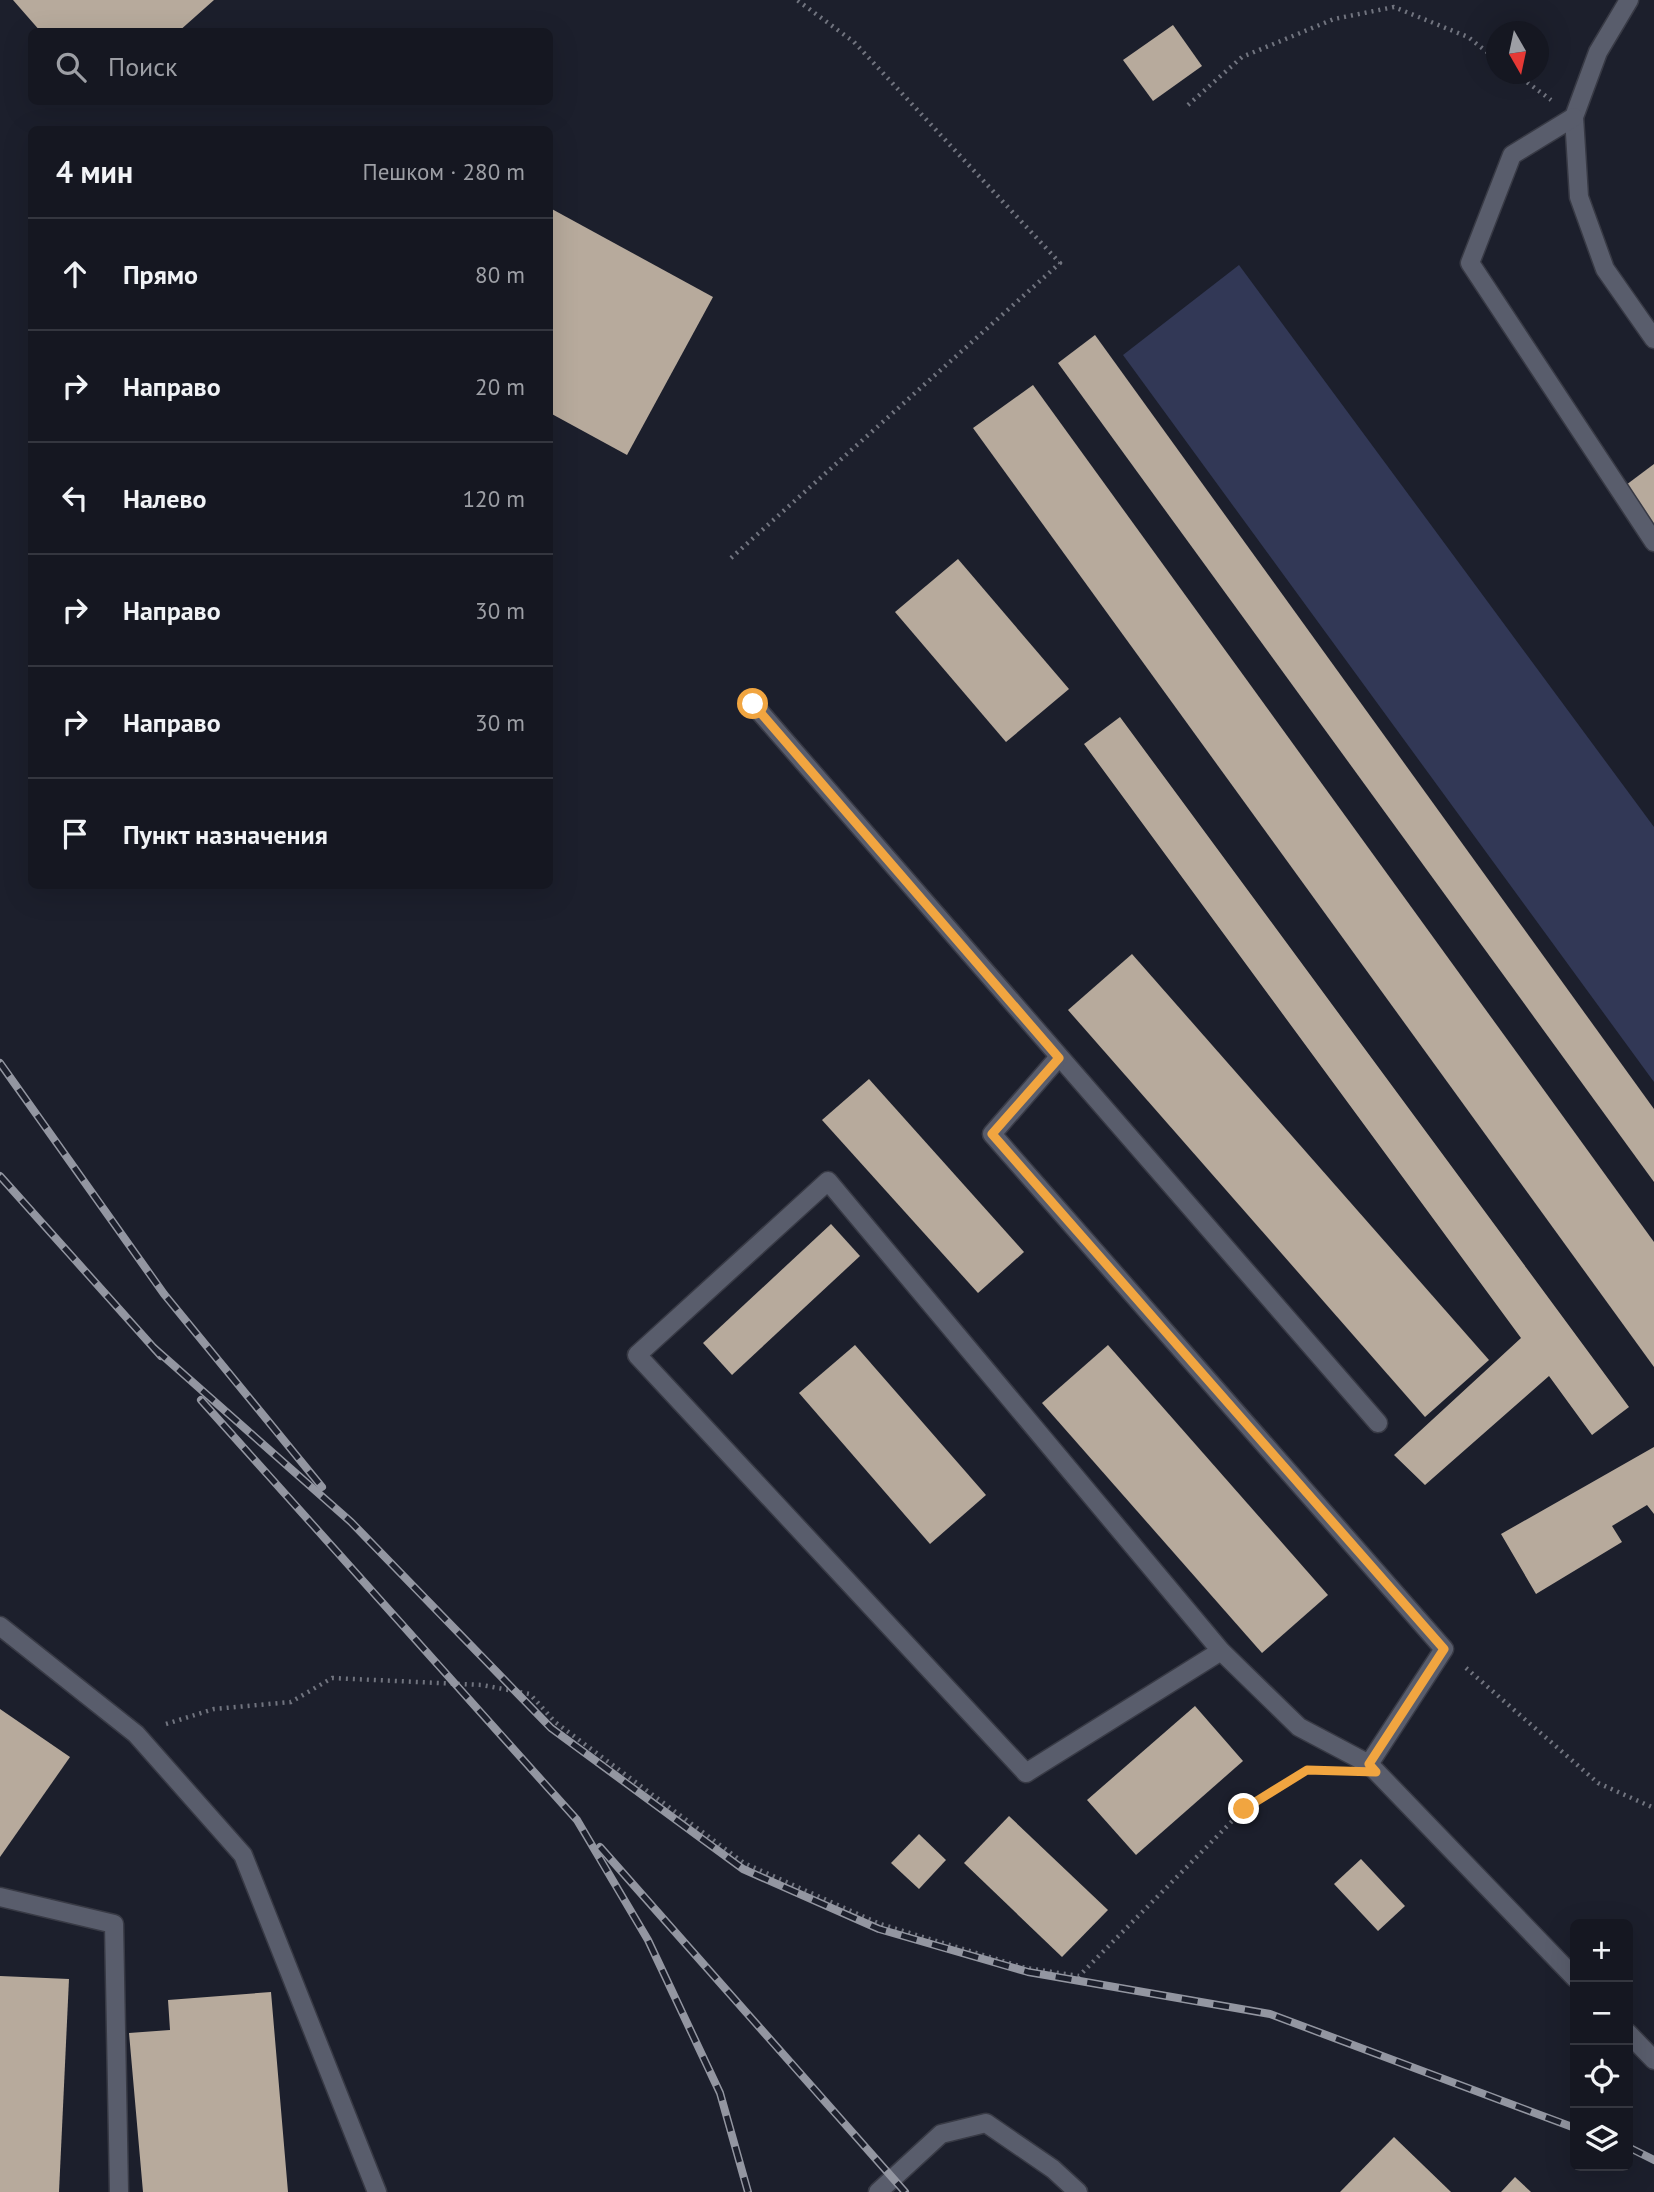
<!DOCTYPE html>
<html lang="ru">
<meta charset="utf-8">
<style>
body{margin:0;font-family:"PT Sans",sans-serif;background:#1e202a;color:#f1f3f6}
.controls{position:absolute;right:21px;bottom:21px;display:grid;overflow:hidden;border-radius:10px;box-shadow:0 7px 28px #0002}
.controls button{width:63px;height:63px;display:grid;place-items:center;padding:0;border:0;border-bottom:2px solid #34363f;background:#151721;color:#f1f3f6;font:35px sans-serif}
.compass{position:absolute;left:1486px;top:21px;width:63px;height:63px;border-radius:50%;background:#151721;box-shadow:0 7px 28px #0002;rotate:171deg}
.stop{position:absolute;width:21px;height:21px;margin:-16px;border:5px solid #f1a540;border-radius:50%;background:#fff}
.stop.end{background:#f1a540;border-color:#fff;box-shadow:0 2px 7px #0008}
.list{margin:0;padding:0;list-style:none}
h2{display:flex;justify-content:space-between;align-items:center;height:91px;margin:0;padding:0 28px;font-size:30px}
h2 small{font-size:23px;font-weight:400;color:#9d9fa5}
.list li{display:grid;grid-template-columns:46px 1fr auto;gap:21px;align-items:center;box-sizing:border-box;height:112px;padding:0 28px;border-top:2px solid #34363f}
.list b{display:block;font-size:26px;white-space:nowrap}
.list em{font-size:23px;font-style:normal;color:#9d9fa5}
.icon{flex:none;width:38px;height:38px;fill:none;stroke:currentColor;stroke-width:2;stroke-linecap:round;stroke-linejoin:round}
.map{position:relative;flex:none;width:1654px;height:2192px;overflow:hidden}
.search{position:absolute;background:#151721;box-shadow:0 7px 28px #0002;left:28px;top:28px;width:525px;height:77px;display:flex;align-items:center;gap:18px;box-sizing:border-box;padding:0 24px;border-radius:10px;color:#9d9fa5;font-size:26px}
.panel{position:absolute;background:#151721;box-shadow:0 7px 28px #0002;left:28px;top:126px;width:525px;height:763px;border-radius:10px}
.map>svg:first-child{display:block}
</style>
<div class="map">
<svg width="1654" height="2192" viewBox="0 0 1654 2192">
<rect width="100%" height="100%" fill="#1c1f2c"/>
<path fill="#323856" d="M 1239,265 L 1654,827 L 1654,1082 L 1123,355 Z"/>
<g fill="#b7aa9c">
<path d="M 13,0 L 214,0 L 178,32 L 41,32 Z"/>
<path d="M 1173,25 L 1202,66 L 1153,101 L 1123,60 Z"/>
<path d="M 550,208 L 713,297 L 627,455 L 550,413 Z"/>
<path d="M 1095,335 L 1654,1109 L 1654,1182 L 1058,363 Z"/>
<path d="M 1033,385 L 1654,1242 L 1654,1367 L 973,428 Z"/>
<path d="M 1654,464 L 1654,527 L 1626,485 Z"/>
<path d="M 958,559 L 1069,689 L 1006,742 L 895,612 Z"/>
<path d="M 1120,717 L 1629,1407 L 1592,1435 L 1549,1376 L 1425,1485 L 1394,1455 L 1521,1338 L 1084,744 Z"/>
<path d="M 1132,954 L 1489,1360 L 1425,1417 L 1068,1010 Z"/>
<path d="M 869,1079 L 1024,1252 L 978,1293 L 822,1120 Z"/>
<path d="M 831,1224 L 860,1256 L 732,1375 L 703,1343 Z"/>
<path d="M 855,1345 L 986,1495 L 930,1544 L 799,1393 Z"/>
<path d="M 1108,1345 L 1328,1595 L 1262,1653 L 1042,1403 Z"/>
<path d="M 1654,1447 L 1654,1514 L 1647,1505 L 1612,1526 L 1622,1542 L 1536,1594 L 1501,1534 Z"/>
<path d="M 1195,1706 L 1243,1761 L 1136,1855 L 1087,1800 Z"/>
<path d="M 0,1709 L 70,1757 L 0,1857 Z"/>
<path d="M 1009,1816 L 1108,1910 L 1062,1957 L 964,1863 Z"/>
<path d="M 919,1834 L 946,1860 L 919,1889 L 891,1863 Z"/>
<path d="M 1361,1859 L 1405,1906 L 1378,1931 L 1334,1884 Z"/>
<path d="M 0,1976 L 69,1979 L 59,2192 L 0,2192 Z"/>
<path d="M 271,1992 L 288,2192 L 143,2192 L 129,2033 L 170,2030 L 168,2000 Z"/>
<path d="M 1394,2137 L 1451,2192 L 1340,2192 Z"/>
<path d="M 1515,2177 L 1531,2192 L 1501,2192 Z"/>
</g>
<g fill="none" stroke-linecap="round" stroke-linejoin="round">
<defs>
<g id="service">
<path d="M 1629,0 L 1598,52 L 1574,117 L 1579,197 L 1605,269 L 1654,339"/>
<path d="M 1574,117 L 1512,155 L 1470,263 L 1654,542"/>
<path d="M 753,704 L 1378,1423"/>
<path d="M 1059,1057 L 992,1134 L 1444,1649 L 1369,1764 L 1575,1978"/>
<path d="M 1221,1651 L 1026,1773 L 637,1355 L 828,1181 L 1221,1651 L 1299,1727 L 1369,1764"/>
<path d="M 0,1897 L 114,1924 L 119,2192"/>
<path d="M 1628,2033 L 1654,2060"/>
<path d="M 878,2192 L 941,2134 L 986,2123 L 1053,2169 L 1078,2192"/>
</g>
<path id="minor" d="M 0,1626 L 136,1734 L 243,1855 L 377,2192"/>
</defs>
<use href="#service" stroke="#383a45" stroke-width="21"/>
<use href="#minor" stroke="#383a45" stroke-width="21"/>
<g stroke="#71747f" stroke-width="4.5" stroke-dasharray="2 5" stroke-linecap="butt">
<path d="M 1516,74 L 1551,100"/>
<path d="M 1188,105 L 1242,57 L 1334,19 L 1394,7 L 1468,37 L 1496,59"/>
<path d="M 731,558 L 1060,263 L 854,42 L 797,0"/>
<path d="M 1466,1668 L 1598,1783 L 1654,1808"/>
<path d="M 166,1724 L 214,1709 L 291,1702 L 332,1678 L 482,1685 L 530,1694 L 555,1722 L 744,1863 L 880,1924 L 1026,1968 L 1079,1976 L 1244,1809 L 1307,1770 L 1316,1770"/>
</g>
<use href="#service" stroke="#595d6c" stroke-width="18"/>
<use href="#minor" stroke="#595d6c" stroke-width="18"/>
<defs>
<g id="rail">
<path d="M 0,1063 L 164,1294 L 322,1487"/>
<path d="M 0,1176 L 161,1356"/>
<path d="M 154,1348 L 351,1522 L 551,1728 L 743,1869 L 879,1929 L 1028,1972 L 1270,2014 L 1575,2128"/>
<path d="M 201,1400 L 577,1820 L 648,1940 L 720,2093 L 748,2192"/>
<path d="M 600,1847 L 905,2192"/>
<path d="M 1628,2147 L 1654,2160"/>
</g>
</defs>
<use href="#rail" stroke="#9396a1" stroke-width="8"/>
<use href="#rail" stroke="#1c1f2c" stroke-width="5" stroke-dasharray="16" stroke-linecap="butt"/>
</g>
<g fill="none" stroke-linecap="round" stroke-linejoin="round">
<path stroke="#f1a540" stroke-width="9" d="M 753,704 L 1059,1058 L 992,1134 L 1444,1649 L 1369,1764 L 1376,1772 L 1307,1770 L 1244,1809"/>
</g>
</svg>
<div class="controls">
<button>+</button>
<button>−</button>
<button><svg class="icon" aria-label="locate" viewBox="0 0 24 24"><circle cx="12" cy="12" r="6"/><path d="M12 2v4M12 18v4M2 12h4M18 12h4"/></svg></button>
<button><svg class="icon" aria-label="layers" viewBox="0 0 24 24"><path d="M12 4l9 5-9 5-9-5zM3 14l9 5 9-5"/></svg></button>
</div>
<svg class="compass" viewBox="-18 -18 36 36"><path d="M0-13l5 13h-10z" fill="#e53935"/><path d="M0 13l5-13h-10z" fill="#9d9fa5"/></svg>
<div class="stop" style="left:753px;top:704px"></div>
<div class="stop end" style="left:1244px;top:1809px"></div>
<div class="search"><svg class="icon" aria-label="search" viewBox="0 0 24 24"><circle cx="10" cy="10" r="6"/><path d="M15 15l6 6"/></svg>Поиск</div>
<section class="panel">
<h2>4 мин<small>Пешком · 280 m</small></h2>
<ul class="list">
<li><svg class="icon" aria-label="ahead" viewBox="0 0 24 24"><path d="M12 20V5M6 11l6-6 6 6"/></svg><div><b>Прямо</b></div><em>80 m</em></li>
<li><svg class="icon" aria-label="right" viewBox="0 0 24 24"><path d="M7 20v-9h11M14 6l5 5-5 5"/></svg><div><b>Направо</b></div><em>20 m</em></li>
<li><svg class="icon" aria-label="left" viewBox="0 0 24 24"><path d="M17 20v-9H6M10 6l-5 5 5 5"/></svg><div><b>Налево</b></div><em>120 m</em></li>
<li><svg class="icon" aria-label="right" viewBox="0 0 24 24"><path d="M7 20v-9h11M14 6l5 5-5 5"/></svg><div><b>Направо</b></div><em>30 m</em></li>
<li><svg class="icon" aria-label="right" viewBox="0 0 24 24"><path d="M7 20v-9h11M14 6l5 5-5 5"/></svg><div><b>Направо</b></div><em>30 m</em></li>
<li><svg class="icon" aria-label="arrive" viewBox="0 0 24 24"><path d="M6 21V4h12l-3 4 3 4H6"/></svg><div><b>Пункт назначения</b></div></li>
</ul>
</section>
</div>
